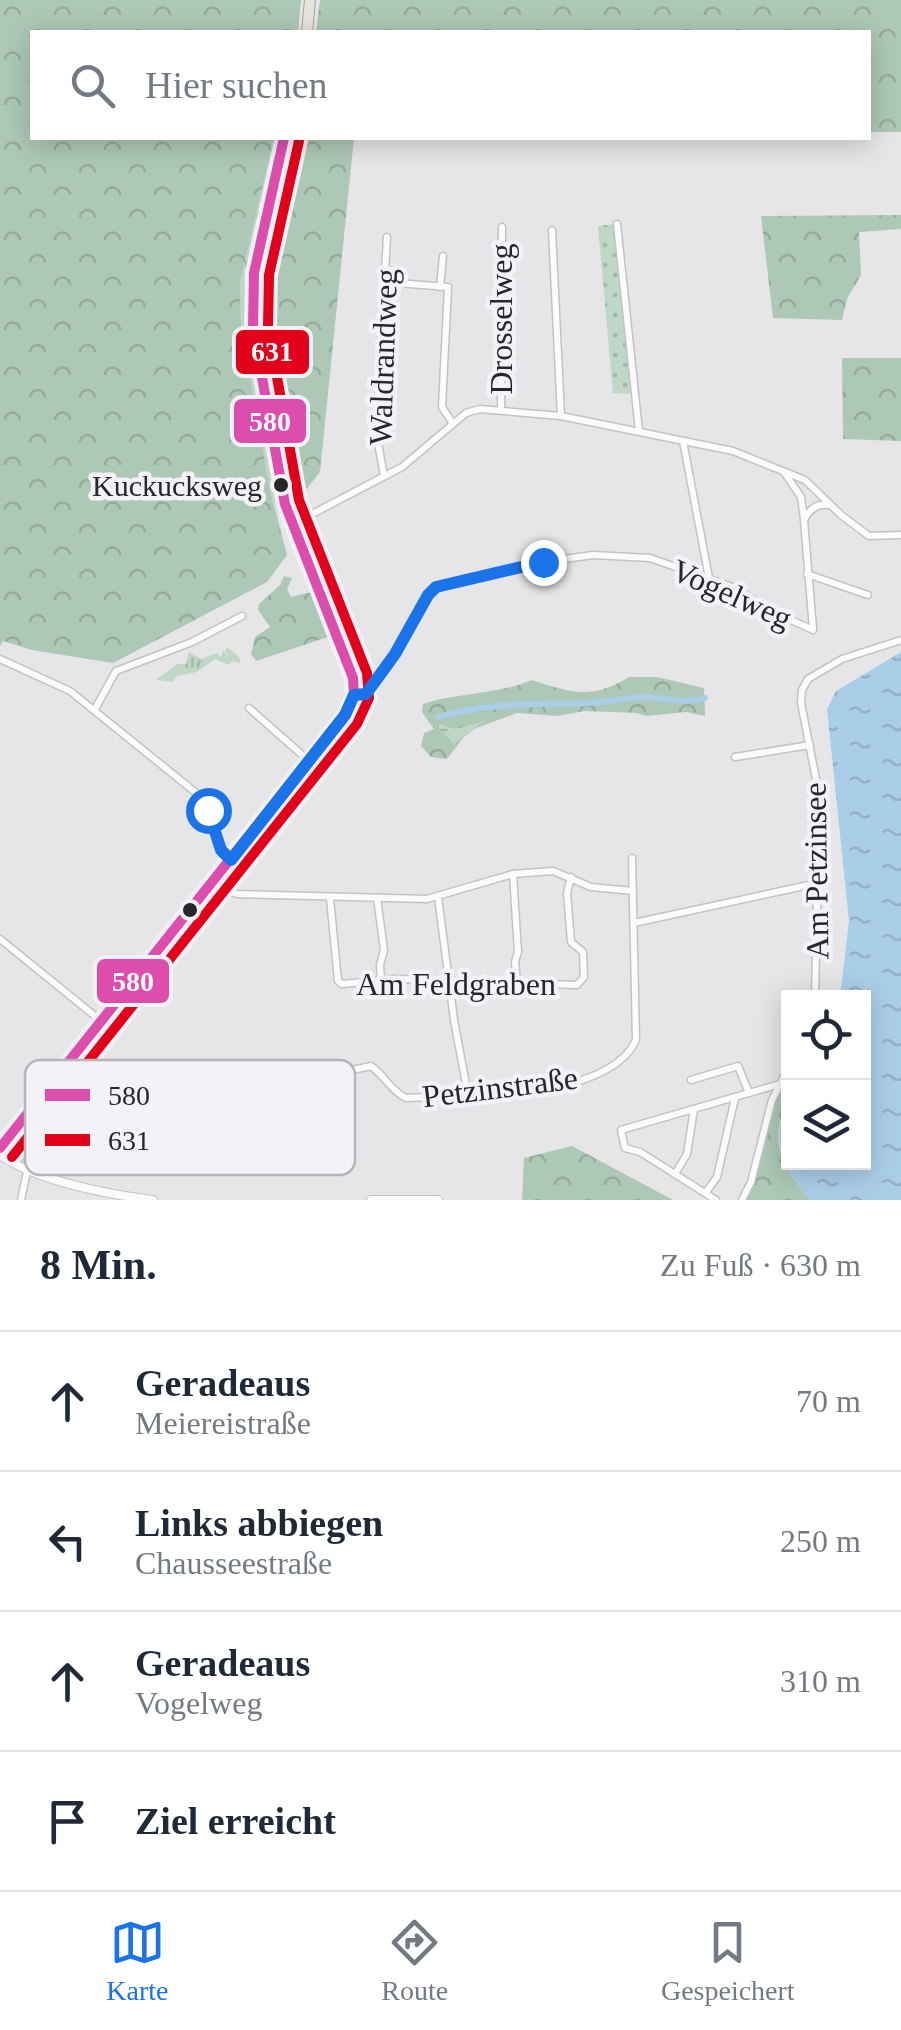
<!DOCTYPE html>
<html lang="de">
<meta charset="utf-8">
<style>
body{margin:0;font-family:Georgia,serif;background:#f2f2f3;color:#1f2937}
.controls{position:absolute;right:30px;bottom:30px;display:grid;overflow:hidden;border-radius:0px;box-shadow:0 5px 25px #0003}
.controls button{width:90px;height:90px;display:grid;place-items:center;padding:0;border:0;border-bottom:2px solid #e0e1e3;background:#fff;color:#1f2937;font:50px sans-serif}
.stop{position:absolute;width:30px;height:30px;margin:-22px;border:8px solid #1a73e8;border-radius:50%;background:#fff}
.stop.end{background:#1a73e8;border-color:#fff;box-shadow:0 2px 10px #0008}
.list{margin:0;padding:0;list-style:none}
h2{display:flex;justify-content:space-between;align-items:center;height:130px;margin:0;padding:0 40px;font-size:42px}
h2 small{font-size:32px;font-weight:400;color:#747a83}
.list li{display:grid;grid-template-columns:65px 1fr auto;gap:30px;align-items:center;box-sizing:border-box;height:140px;padding:0 40px;border-top:2px solid #e0e1e3}
.list b{display:block;font-size:38px;white-space:nowrap}
.list p{margin:0;font-size:32px;white-space:nowrap;color:#747a83}
.list em{font-size:32px;font-style:normal;color:#747a83}
.icon{flex:none;width:55px;height:55px;fill:none;stroke:currentColor;stroke-width:2;stroke-linecap:round;stroke-linejoin:round}
.map{position:relative;flex:none;width:901px;height:1200px;overflow:hidden}
.search{position:absolute;background:#fff;box-shadow:0 5px 25px #0003;left:30px;right:30px;top:30px;height:110px;display:flex;align-items:center;gap:25px;box-sizing:border-box;padding:0 35px;border-radius:0px;color:#747a83;font-size:38px}
.sheet{height:690px;background:#fff}
nav{display:flex;justify-content:space-around;align-items:center;box-sizing:border-box;height:140px;border-top:2px solid #e0e1e3;background:#fff;font-size:28px;color:#747a83}
nav a{display:grid;justify-items:center;gap:5px}
nav .on{color:#1a73e8}
.map>svg:first-child{display:block}
</style>
<div class="map">
<svg width="901" height="1200" viewBox="0 0 901 1200">
<defs>
<pattern id="grass-tufts" width="24" height="20" patternUnits="userSpaceOnUse" patternTransform="scale(2.5)"><rect width="24" height="20" fill="#bed7c6"/><path d="M3 7l-1-3M5 7V3M7 7l1-3M15 17l-1-3M17 17v-4M19 17l1-3" fill="none" stroke="#a3b9aa"/></pattern>
<pattern id="forest-crowns" width="20" height="18" patternUnits="userSpaceOnUse" patternTransform="scale(2.5)"><rect width="20" height="18" fill="#adc8b6"/><path d="M2 6a3 3 0 1 1 6 0M12 15a3 3 0 1 1 6 0" fill="none" stroke="#95ac9c"/></pattern>
<pattern id="wetland-marsh" width="20" height="14" patternUnits="userSpaceOnUse" patternTransform="scale(2.5)"><rect width="20" height="14" fill="#bed7c6"/><path d="M1 5h8M5 5V1M11 12h8M15 12V8" fill="none" stroke="#a3b9aa"/></pattern>
<pattern id="park-crowns" width="20" height="18" patternUnits="userSpaceOnUse" patternTransform="scale(2.5)"><rect width="20" height="18" fill="#bed7c6"/><path d="M2 6a3 3 0 1 1 6 0M12 15a3 3 0 1 1 6 0" fill="none" stroke="#a3b9aa"/></pattern>
<pattern id="garden-dots" width="8" height="8" patternUnits="userSpaceOnUse" patternTransform="scale(2.5)"><rect width="8" height="8" fill="#bed7c6"/><path d="M2 2h.1M6 6h.1" fill="none" stroke="#a3b9aa" stroke-width="1.8" stroke-linecap="round"/></pattern>
<pattern id="water-ripples" width="26" height="14" patternUnits="userSpaceOnUse" patternTransform="scale(2.5)"><rect width="26" height="14" fill="#abcee8"/><path d="M2 4q2-2 4 0t4 0M15 11q2-2 4 0t4 0" fill="none" stroke="#93b1c7"/></pattern>
</defs>
<rect width="100%" height="100%" fill="#e6e6e9"/>
<g fill="url(#grass-tufts)">
<path d="M 274,138 L 295,138 L 263,284 L 261,313 L 294,505 L 278,514 L 270,489 L 241,326 L 240,283 Z"/>
<path d="M 228,648 L 239,657 L 241,663 L 232,661 L 229,665 L 215,659 L 197,672 L 177,676 L 172,682 L 156,680 L 177,664 L 186,664 L 189,652 L 201,659 L 217,653 L 221,657 L 223,650 L 229,657 L 225,649 Z"/>
</g>
<g fill="url(#forest-crowns)">
<path d="M 0,0 L 301,0 L 298,32 L 32,32 L 32,138 L 274,138 L 240,283 L 241,326 L 270,489 L 287,555 L 267,582 L 113,663 L 32,650 L 3,641 L 0,646 Z"/>
<path d="M 320,0 L 901,0 L 901,132 L 869,132 L 868,32 L 316,32 Z"/>
<path d="M 295,138 L 389,138 L 354,138 L 320,472 L 294,505 L 261,313 L 263,284 Z"/>
<path d="M 901,215 L 901,229 L 859,232 L 861,275 L 847,299 L 842,320 L 773,318 L 761,216 Z"/>
<path d="M 842,358 L 901,358 L 901,441 L 843,439 Z"/>
<path d="M 284,576 L 292,578 L 287,589 L 291,597 L 312,592 L 331,636 L 256,661 L 251,654 L 255,637 L 270,627 L 258,610 L 259,604 L 280,585 Z"/>
<path d="M 629,677 L 657,677 L 704,688 L 705,716 L 686,712 L 647,716 L 636,713 L 585,711 L 557,716 L 517,713 L 474,729 L 463,738 L 447,759 L 431,757 L 421,746 L 424,733 L 434,729 L 422,712 L 423,704 C 459,692 497,695 532,680 C 571,693 592,700 629,677 Z"/>
<path d="M 786,1076 C 790,1088 788,1100 783,1113 C 769,1148 789,1174 810,1200 L 745,1200 L 774,1101 Z"/>
<path d="M 572,1146 L 673,1200 L 522,1200 L 524,1158 Z"/>
</g>
<path fill="url(#wetland-marsh)" d="M 485,721 L 454,744 L 437,726 L 438,724 L 455,729 Z"/>
<path fill="url(#park-crowns)" d="M 43,1111 L 60,1125 L 60,1136 L 37,1142 L 23,1162 L 9,1156 L 33,1116 Z"/>
<path fill="url(#garden-dots)" d="M 615,224 L 631,394 L 613,393 L 598,226 Z"/>
<path fill="url(#water-ripples)" d="M 901,652 L 901,1200 L 810,1200 C 784,1169 769,1141 788,1102 L 788,1162 L 864,1162 L 864,998 L 840,997 L 849,921 L 827,709 L 836,691 Z"/>
<g fill="none" stroke-linecap="round" stroke-linejoin="round">
<path stroke="#abcee8" stroke-width="6" d="M 438,717 C 488,702 536,705 587,703 C 606,702 624,698 643,697 C 665,697 683,705 705,698"/>
<defs>
<g id="minor">
<path d="M 617,224 L 639,431"/>
<path d="M 552,230 L 561,416"/>
<path d="M 384,282 L 448,287 L 442,407 L 453,424"/>
<path d="M 440,287 L 443,256"/>
<path d="M 501,410 L 502,227"/>
<path d="M 683,441 L 709,578"/>
<path d="M 784,472 L 801,497 L 804,519"/>
<path d="M 384,476 L 376,432 L 387,237"/>
<path d="M 293,524 L 402,467 L 466,413 L 480,409 L 561,416 L 733,451 L 805,480 L 841,515 L 869,536 L 901,535"/>
<path d="M 807,574 L 868,595"/>
<path d="M 813,629 L 804,520 C 809,509 817,503 830,505"/>
<path d="M 0,659 L 70,691 L 195,792 C 210,813 215,846 230,859"/>
<path d="M 355,695 L 366,693 L 395,654 L 428,595 L 436,587 L 543,562 L 593,555 L 650,558 L 735,588 L 767,609 L 813,630"/>
<path d="M 249,708 L 308,760"/>
<path d="M 95,709 L 116,671 L 192,642 L 242,616"/>
<path d="M 735,757 L 810,745"/>
<path d="M 513,874 L 518,952 L 515,962 L 517,982"/>
<path d="M 212,884 L 237,894 L 427,899 L 513,874 L 553,871 L 591,887 L 633,891"/>
<path d="M 438,897 L 454,1020 L 468,1095"/>
<path d="M 330,898 L 338,981 L 342,984 L 396,979 L 577,985 L 584,977 L 583,952 L 571,942 L 567,893 L 571,877"/>
<path d="M 377,898 L 384,950 L 380,965 L 381,980"/>
<path d="M 634,923 L 818,883"/>
<path d="M 0,939 L 101,1021"/>
<path d="M 815,998 L 818,854 L 816,779 L 801,703 L 802,690 L 808,679 L 842,659 L 901,640"/>
<path d="M 691,1080 L 738,1066 L 749,1093"/>
<path d="M 675,1174 L 687,1154 L 694,1109"/>
<path d="M 706,1192 L 717,1177 L 735,1098"/>
<path d="M 21,1200 L 30,1158 L 41,1143 L 352,1070 L 371,1066 C 385,1076 391,1091 406,1098 C 463,1095 609,1101 636,1040 L 632,858"/>
<path d="M 716,1200 L 640,1152 L 625,1148 L 621,1130 L 780,1084"/>
<path d="M 742,1200 L 751,1182 L 772,1100 L 788,1069"/>
</g>
<g id="tertiary">
<path d="M 0,1155 C 38,1181 107,1194 153,1200"/>
<path d="M 371,1200 L 438,1200"/>
</g>
<g id="primary">
<path d="M 307,32 L 310,0"/>
<path d="M 0,1148 L 345,715 L 354,695 L 353,678 L 285,504 L 253,328 L 254,273 L 284,138"/>
</g>
</defs>
<use href="#minor" stroke="#c3c3c5" stroke-width="9"/>
<use href="#tertiary" stroke="#c3c3c5" stroke-width="10"/>
<use href="#primary" stroke="#a7a298" stroke-width="12"/>
<use href="#minor" stroke="#fbfbfc" stroke-width="6"/>
<use href="#tertiary" stroke="#fbfbfc" stroke-width="8"/>
<use href="#primary" stroke="#e7e4de" stroke-width="10"/>
<defs>
<path id="bus-1" d="M 0,1148 L 345,715 L 354,695 L 353,678 L 285,504 L 253,328 L 254,273 L 284,138"/>
<path id="bus-2" d="M 12,1157 L 357,724 L 369,698 L 367,673 L 299,500 L 268,327 L 269,275 L 299,141"/>
</defs>
<use href="#bus-1" stroke="#f2f2f7" stroke-width="18"/>
<use href="#bus-2" stroke="#f2f2f7" stroke-width="18"/>
<use href="#bus-1" stroke="#dd4dae" stroke-width="10"/>
<use href="#bus-2" stroke="#e2001a" stroke-width="10"/>
</g>
<g fill="none" stroke-linecap="round" stroke-linejoin="round">
<path stroke="#1a73e8" stroke-width="12" d="M 208,810 L 221,850 L 231,860 L 345,715 L 354,695 L 366,694 L 395,654 L 428,595 L 436,587 L 543,562"/>
</g>
<g fill="#272729" stroke="#f2f2f7" stroke-width="4">
<circle cx="281" cy="485" r="9"/>
<circle cx="190" cy="910" r="9"/>
</g>
<g text-anchor="middle" stroke-width="9" stroke-linejoin="round" paint-order="stroke">
<g font-size="30" fill="#272729" stroke="#f2f2f7" text-anchor="end">
<text x="262" y="496">Kuckucksweg</text>
</g>
<g font-size="32" fill="#272729" stroke="#f2f2f7">
<text transform="translate(501 319) rotate(-90)" y="11">Drosselweg</text>
<text transform="translate(383 357) rotate(-88)" y="11">Waldrandweg</text>
<text transform="translate(732 594) rotate(24)" y="11">Vogelweg</text>
<text transform="translate(816 871) rotate(-91)" y="11">Am Petzinsee</text>
<text x="456" y="995">Am Feldgraben</text>
<text transform="translate(500 1087) rotate(-7)" y="11">Petzinstraße</text>
</g>
</g>
<rect x="25" y="1060" width="330" height="115" rx="15" fill="#f2f2f7" stroke="#b5b5b9" stroke-width="2.5"/>
<rect x="45" y="1089" width="45" height="12" fill="#dd4dae"/>
<rect x="45" y="1134" width="45" height="12" fill="#e2001a"/>
<g font-size="28" fill="#272729">
<text x="108" y="1105">580</text>
<text x="108" y="1150">631</text>
</g>
<g stroke="#f2f2f7" stroke-width="4">
<rect x="234" y="328" width="77" height="48" rx="10" fill="#e2001a"/>
<rect x="232" y="397" width="76" height="48" rx="10" fill="#dd4dae"/>
<rect x="95" y="957" width="76" height="48" rx="10" fill="#dd4dae"/>
</g>
<g font-size="28" text-anchor="middle" font-weight="bold" fill="#fff">
<text x="272" y="361">631</text>
<text x="270" y="431">580</text>
<text x="133" y="991">580</text>
</g>
</svg>
<div class="controls">
<button><svg class="icon" aria-label="locate" viewBox="0 0 24 24"><circle cx="12" cy="12" r="6"/><path d="M12 2v4M12 18v4M2 12h4M18 12h4"/></svg></button>
<button><svg class="icon" aria-label="layers" viewBox="0 0 24 24"><path d="M12 4l9 5-9 5-9-5zM3 14l9 5 9-5"/></svg></button>
</div>
<div class="stop" style="left:208px;top:810px"></div>
<div class="stop end" style="left:543px;top:562px"></div>
<div class="search"><svg class="icon" aria-label="search" viewBox="0 0 24 24"><circle cx="10" cy="10" r="6"/><path d="M15 15l6 6"/></svg>Hier suchen</div>
</div>
<section class="sheet">
<h2>8 Min.<small>Zu Fuß · 630 m</small></h2>
<ul class="list">
<li><svg class="icon" aria-label="ahead" viewBox="0 0 24 24"><path d="M12 20V5M6 11l6-6 6 6"/></svg><div><b>Geradeaus</b><p>Meiereistraße</p></div><em>70 m</em></li>
<li><svg class="icon" aria-label="left" viewBox="0 0 24 24"><path d="M17 20v-9H6M10 6l-5 5 5 5"/></svg><div><b>Links abbiegen</b><p>Chausseestraße</p></div><em>250 m</em></li>
<li><svg class="icon" aria-label="ahead" viewBox="0 0 24 24"><path d="M12 20V5M6 11l6-6 6 6"/></svg><div><b>Geradeaus</b><p>Vogelweg</p></div><em>310 m</em></li>
<li><svg class="icon" aria-label="arrive" viewBox="0 0 24 24"><path d="M6 21V4h12l-3 4 3 4H6"/></svg><div><b>Ziel erreicht</b></div></li>
</ul>
</section>
<nav>
<a class="on"><svg class="icon" aria-label="map" viewBox="0 0 24 24"><path d="M3 6l6-2 6 2 6-2v14l-6 2-6-2-6 2zM9 4v14M15 6v14"/></svg>Karte</a>
<a><svg class="icon" aria-label="directions" viewBox="0 0 24 24"><path d="M12 3l9 9-9 9-9-9zM9 14v-3h6M13 9l2 2-2 2"/></svg>Route</a>
<a><svg class="icon" aria-label="saved" viewBox="0 0 24 24"><path d="M7 4h10v16l-5-4-5 4z"/></svg>Gespeichert</a>
</nav>
